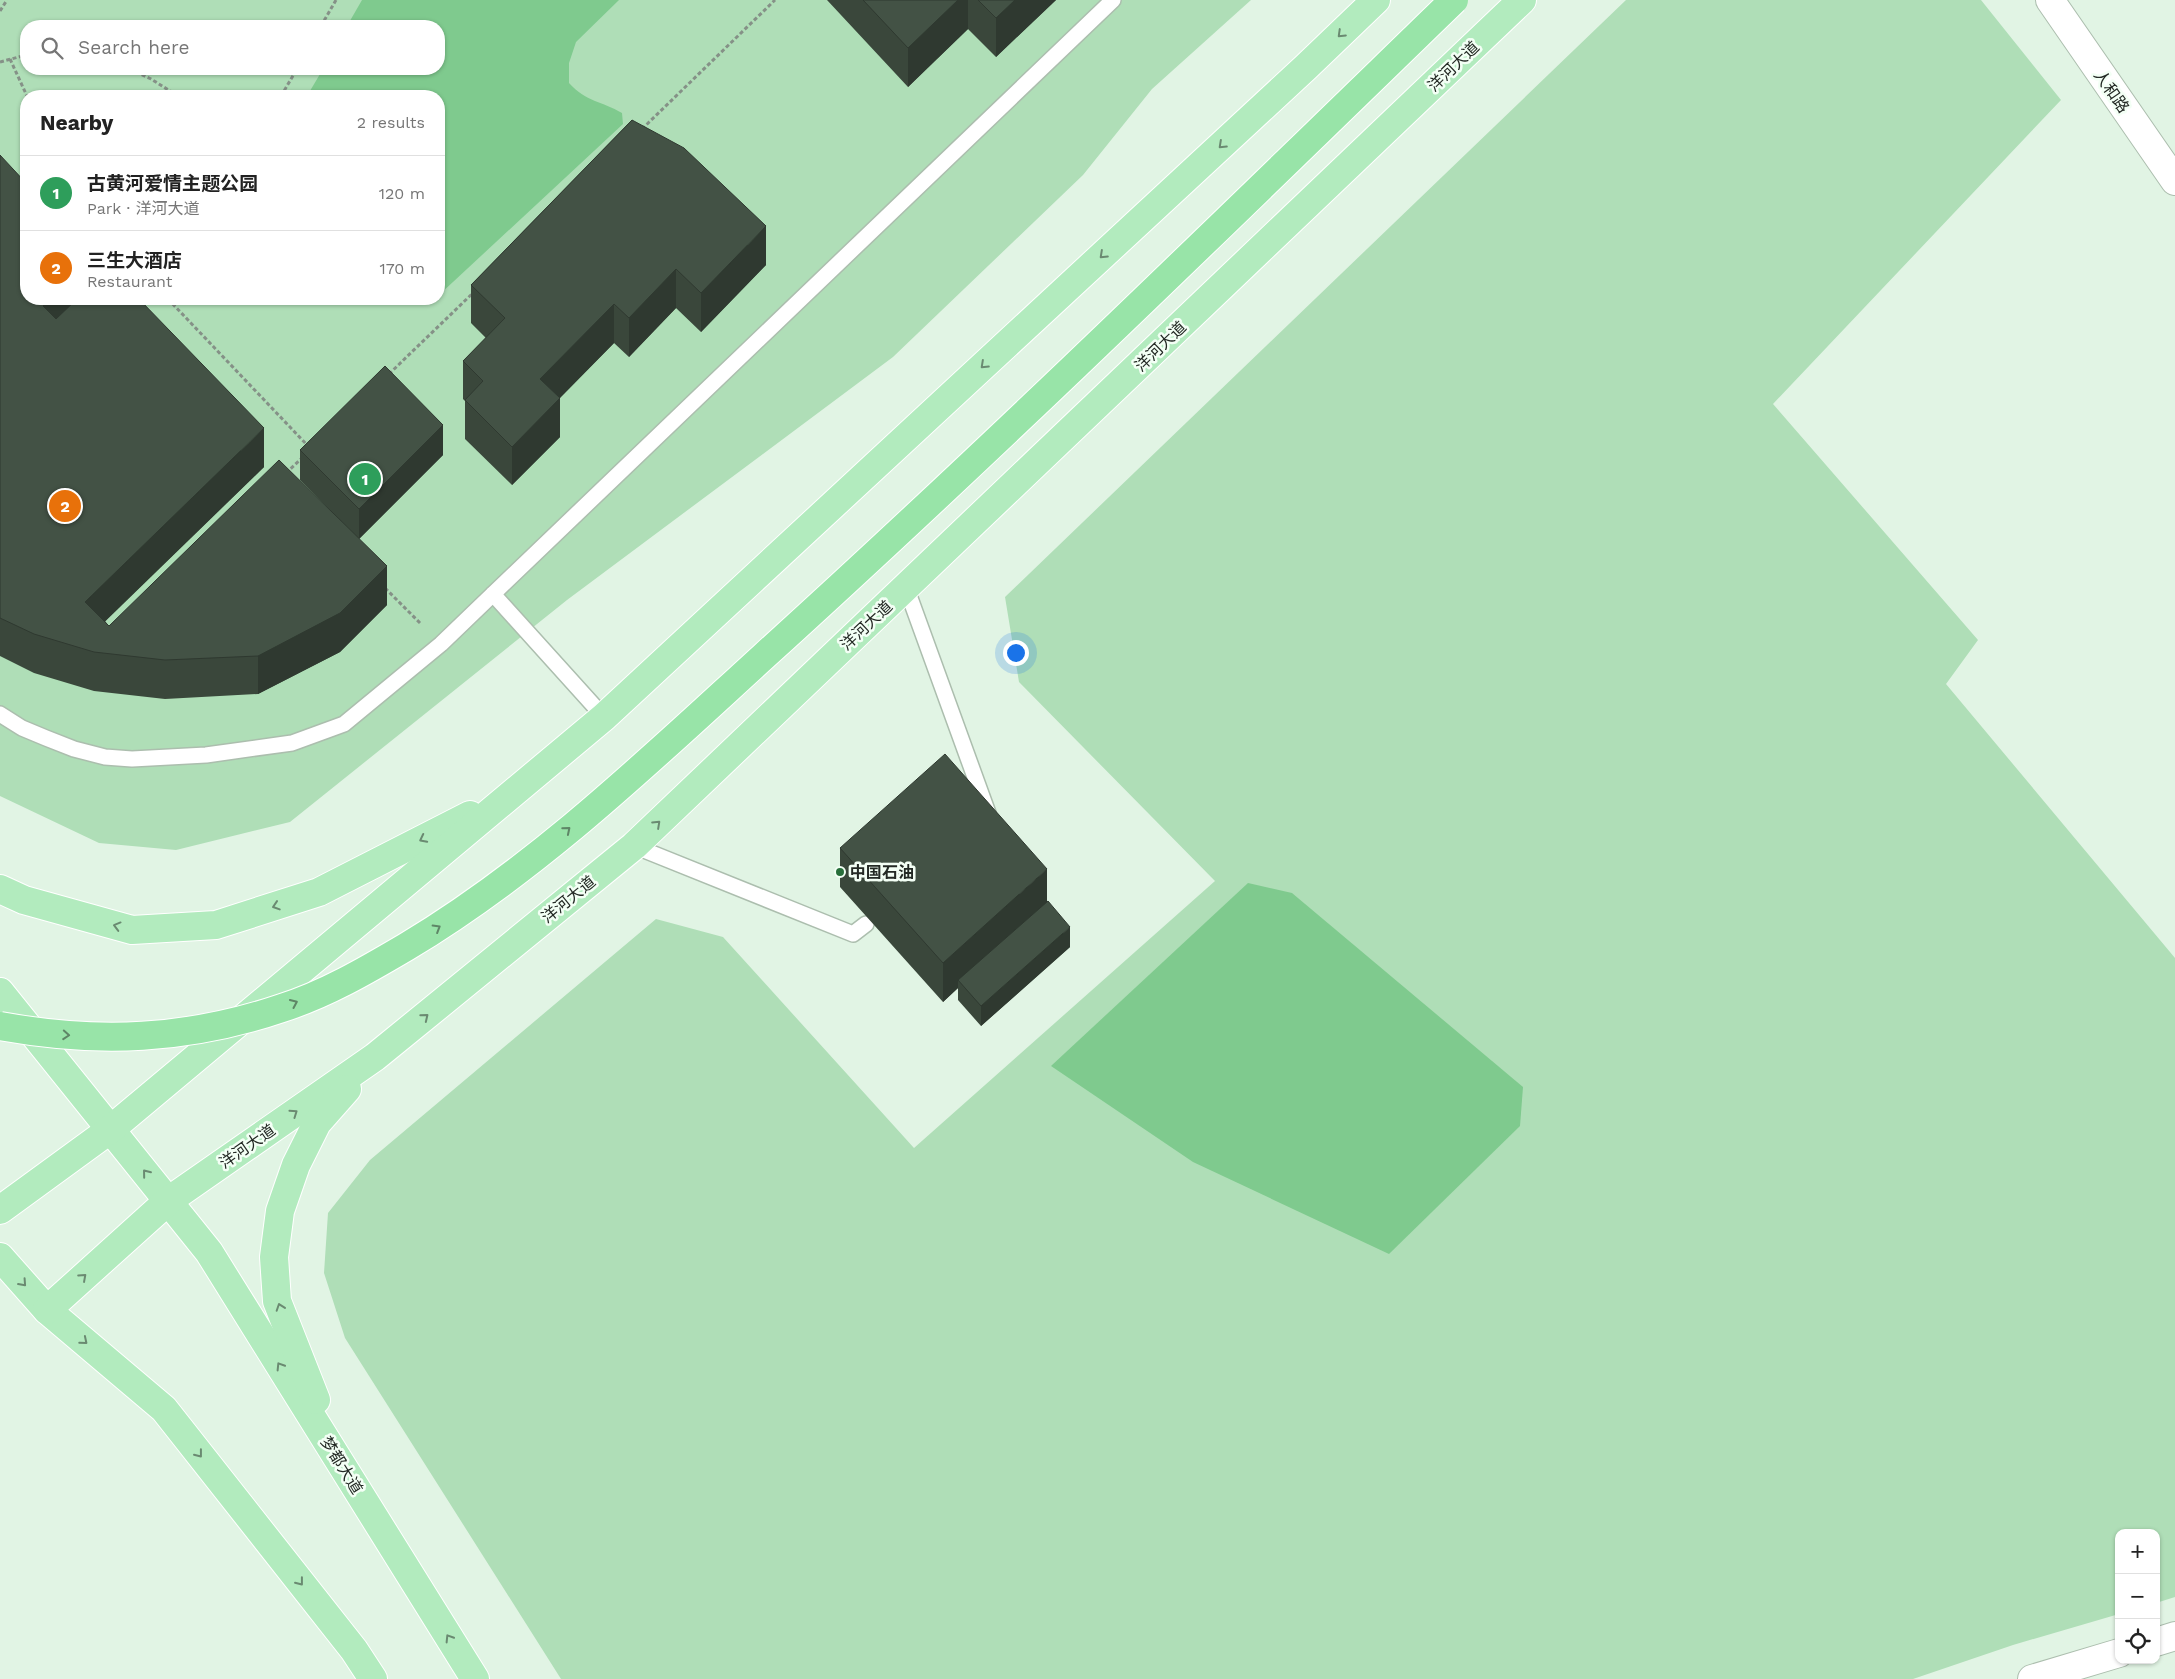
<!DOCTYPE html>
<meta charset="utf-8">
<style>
body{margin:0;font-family:"Work Sans","Noto Sans SC",sans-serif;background:#f2f2f2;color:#222}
.controls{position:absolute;right:15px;bottom:15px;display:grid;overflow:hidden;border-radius:10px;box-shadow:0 1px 4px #0004}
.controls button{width:45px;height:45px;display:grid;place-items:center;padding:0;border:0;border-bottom:1px solid #e0e0e0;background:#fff;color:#222;font:25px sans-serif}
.you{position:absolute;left:1015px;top:652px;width:18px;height:18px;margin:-12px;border:4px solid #fff;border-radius:50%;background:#1a73e8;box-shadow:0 0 0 8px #1a73e833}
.badge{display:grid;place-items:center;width:32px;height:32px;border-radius:50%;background:#276e3a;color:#fff;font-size:16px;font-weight:700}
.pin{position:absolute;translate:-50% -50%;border:2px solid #fff;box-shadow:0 1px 5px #0006}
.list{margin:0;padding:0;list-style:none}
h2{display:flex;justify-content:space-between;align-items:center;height:65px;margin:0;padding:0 20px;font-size:21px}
h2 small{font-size:16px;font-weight:400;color:#767676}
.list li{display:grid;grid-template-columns:32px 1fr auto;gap:15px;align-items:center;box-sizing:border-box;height:75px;padding:0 20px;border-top:1px solid #e0e0e0}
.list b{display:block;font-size:19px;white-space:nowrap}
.list p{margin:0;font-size:16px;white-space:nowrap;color:#767676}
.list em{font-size:16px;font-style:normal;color:#767676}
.icon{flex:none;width:28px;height:28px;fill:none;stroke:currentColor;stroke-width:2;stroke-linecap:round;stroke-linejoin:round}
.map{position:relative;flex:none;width:2175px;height:1679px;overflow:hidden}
.search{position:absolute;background:#fff;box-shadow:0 1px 4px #0004;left:20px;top:20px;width:425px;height:55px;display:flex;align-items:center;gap:12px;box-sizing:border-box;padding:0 18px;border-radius:20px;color:#767676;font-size:19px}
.panel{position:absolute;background:#fff;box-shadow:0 1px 4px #0004;left:20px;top:90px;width:425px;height:215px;border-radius:20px}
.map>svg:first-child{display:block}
</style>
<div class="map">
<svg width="2175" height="1679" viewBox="0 0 2175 1679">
<rect width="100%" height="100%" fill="#e1f4e4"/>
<g fill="#afdeb7" fill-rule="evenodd">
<path d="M 0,0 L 1251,0 L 1152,89 L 1083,175 L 893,357 L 567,600 L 290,822 L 176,850 L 99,843 L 0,796 ZM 26,26 L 439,26 L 439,69 L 26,69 ZM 26,96 L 439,96 L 439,299 L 26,299 Z"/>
<path d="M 1626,0 L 1981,0 L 2061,100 L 1773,404 L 1978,640 L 1946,684 L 2175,958 L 2175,1597 L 2156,1603 L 2156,1533 L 2119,1533 L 2119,1614 L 2013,1645 L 1913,1679 L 561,1679 L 345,1338 L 324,1273 L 328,1213 L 370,1160 L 656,919 L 723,937 L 914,1148 L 1215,881 L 1019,682 L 1005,597 Z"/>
</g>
<g fill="#7fca8e">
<path d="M 362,0 L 619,0 L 576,42 L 569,63 L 569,83 C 586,102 602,101 622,113 L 623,124 L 439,295 L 439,96 L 307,96 L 323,69 L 439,69 L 439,26 L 347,26 Z"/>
<path d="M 1248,883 L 1292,893 L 1523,1087 L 1520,1126 L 1389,1254 L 1193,1162 L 1051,1066 Z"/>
</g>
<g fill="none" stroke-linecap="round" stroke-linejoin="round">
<defs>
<g id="service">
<path d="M 906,587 L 988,813"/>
<path d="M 0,714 L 22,728 L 46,738 L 74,749 L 105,757 L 132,759 L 206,755 L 292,743 L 344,724 L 441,644 L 493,594"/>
<path d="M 604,717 L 493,594 L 1113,0"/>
<path d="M 634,846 L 853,934 L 866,924"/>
</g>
<g id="tertiary">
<path d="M 2050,0 L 2175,181"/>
<path d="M 2156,1642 L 2175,1636"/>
<path d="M 2032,1679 L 2119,1653"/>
</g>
<g id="primary">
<path d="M 0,889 L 24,900 L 132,930 L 216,925 L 319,892 L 470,815"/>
<path d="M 0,992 L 209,1252 L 475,1679"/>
<path d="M 0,1210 L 111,1129 L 604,717 L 1306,67 L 1376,0"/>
<path d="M 0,1257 L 47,1310 L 164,1409 L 354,1650 L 373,1679"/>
<path d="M 47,1310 L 168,1201 L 375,1057 L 634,846 L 1522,0"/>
<path d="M 316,1400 L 277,1301 L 274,1257 L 280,1211 L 296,1165 L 317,1123 L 347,1089"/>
</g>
</defs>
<use href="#service" stroke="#acbeae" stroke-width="18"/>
<use href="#tertiary" stroke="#acbeae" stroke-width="30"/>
<use href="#primary" stroke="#fff" stroke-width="30"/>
<g stroke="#859187" stroke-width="3" stroke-dasharray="4 2.5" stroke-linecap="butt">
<path d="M 0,11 L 7,0"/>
<path d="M 321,26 L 336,0"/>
<path d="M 10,59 L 27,96"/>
<path d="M 0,62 L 26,55"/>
<path d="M 130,69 L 151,79 L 178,96"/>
<path d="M 281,96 L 297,69"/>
<path d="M 642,129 L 775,0"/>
<path d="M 168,299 L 309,447"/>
<path d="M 389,374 L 474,292"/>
<path d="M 286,473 L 302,458"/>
<path d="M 385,588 L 421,624"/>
</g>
<use href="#service" stroke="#fff" stroke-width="15"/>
<use href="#tertiary" stroke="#fff" stroke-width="28"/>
<use href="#primary" stroke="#b2ebbe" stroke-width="28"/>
<defs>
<path id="trunk-bridge" d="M 0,1026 C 98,1044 188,1040 282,1008 C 326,994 367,970 406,947 C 538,868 651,759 764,656 C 999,443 1226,221 1454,0"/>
</defs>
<use href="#trunk-bridge" stroke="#fff" stroke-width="30" stroke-linecap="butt"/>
<use href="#trunk-bridge" stroke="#98e4a8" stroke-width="28"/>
</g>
<g fill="#3a473b">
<path d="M 827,0 L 1056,0 L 996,57 L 968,29 L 908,87 Z"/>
<path d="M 632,120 L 766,265 L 701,332 L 676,308 L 629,357 L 614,343 L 560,398 L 560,437 L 512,485 L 465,439 L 465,401 L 463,399 L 463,361 L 486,338 L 471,323 L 471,285 Z"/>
<path d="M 0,155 L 26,299 L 264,467 L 105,621 L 109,626 L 387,605 L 340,652 L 258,694 L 165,699 L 94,691 L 34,673 L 0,656 Z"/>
<path d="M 300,450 L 443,455 L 359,539 L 300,480 Z"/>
<path d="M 840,848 L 1047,901 L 1070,947 L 981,1026 L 958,1000 L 958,988 L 943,1002 L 840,887 Z"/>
</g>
<g fill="#2f3930">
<path d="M 958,0 L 968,0 L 968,29 L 908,87 L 908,48 Z"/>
<path d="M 1015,0 L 1056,0 L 996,57 L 996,18 Z"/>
<path d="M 766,226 L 766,265 L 701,332 L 701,293 Z"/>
<path d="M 676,269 L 676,308 L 629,357 L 629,318 Z"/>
<path d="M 50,299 L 90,299 L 43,345 L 43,306 Z"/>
<path d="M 614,304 L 614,343 L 540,418 L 540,379 Z"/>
<path d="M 560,398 L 560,437 L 512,485 L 512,447 Z"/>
<path d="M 443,425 L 443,455 L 359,539 L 359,509 Z"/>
<path d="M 264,428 L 264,467 L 85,641 L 85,602 Z"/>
<path d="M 387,566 L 387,605 L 340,652 L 258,694 L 258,656 Z"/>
<path d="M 1047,869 L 1047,907 L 958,980 L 958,988 L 943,1002 L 943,963 Z"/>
<path d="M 1070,927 L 1070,947 L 981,1026 L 981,1006 Z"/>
</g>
<g fill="#435245" stroke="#2f3930">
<path d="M 863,0 L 958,0 L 908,48 Z"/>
<path d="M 978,0 L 1015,0 L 996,18 Z"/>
<path d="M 632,120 L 684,148 L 766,226 L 701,293 L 676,269 L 629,318 L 614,304 L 540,379 L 560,398 L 512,447 L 465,400 L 483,381 L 463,361 L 505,318 L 471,285 Z"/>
<path d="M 0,155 L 26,183 L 26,299 L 50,299 L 43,306 L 56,319 L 77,299 L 139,299 L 264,428 L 85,602 L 109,626 L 279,460 L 387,566 L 340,613 L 258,656 L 165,660 L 94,652 L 34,634 L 0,618 Z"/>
<path d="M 385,366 L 443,425 L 359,509 L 300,450 Z"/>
<path d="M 945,754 L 1047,869 L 943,963 L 840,848 Z"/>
<path d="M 1048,901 L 1070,927 L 981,1006 L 958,980 Z"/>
</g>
<defs><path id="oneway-chevron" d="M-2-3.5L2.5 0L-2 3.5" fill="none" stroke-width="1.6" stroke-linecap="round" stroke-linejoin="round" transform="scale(1.25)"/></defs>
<g stroke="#6a8a71">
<use href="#oneway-chevron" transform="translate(1341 34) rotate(136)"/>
<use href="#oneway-chevron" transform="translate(1222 145) rotate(137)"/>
<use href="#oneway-chevron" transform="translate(1103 255) rotate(137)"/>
<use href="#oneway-chevron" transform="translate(984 365) rotate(137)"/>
<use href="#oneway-chevron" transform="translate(657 824) rotate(-43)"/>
<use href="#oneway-chevron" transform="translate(423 839) rotate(153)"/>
<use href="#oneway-chevron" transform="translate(276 906) rotate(162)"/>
<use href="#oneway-chevron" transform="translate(117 926) rotate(-165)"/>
<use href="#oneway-chevron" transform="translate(425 1017) rotate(-39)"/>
<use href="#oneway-chevron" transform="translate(294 1113) rotate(-35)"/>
<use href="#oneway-chevron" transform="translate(146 1173) rotate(-129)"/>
<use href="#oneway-chevron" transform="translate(83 1277) rotate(-42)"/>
<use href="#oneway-chevron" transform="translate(23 1283) rotate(48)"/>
<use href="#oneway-chevron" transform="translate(280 1307) rotate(-109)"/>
<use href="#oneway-chevron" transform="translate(84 1341) rotate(40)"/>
<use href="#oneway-chevron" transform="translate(280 1366) rotate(-122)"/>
<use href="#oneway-chevron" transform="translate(199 1454) rotate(52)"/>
<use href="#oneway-chevron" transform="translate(300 1582) rotate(52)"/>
<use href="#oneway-chevron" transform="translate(449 1638) rotate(-122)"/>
</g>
<g stroke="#5e8666">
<use href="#oneway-chevron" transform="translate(567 830) rotate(-40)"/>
<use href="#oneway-chevron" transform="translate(437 928) rotate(-31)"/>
<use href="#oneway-chevron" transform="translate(294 1003) rotate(-24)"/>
<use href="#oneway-chevron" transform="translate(66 1035) rotate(4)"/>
</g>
<circle fill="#276e3a" stroke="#f3fff5" stroke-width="2" cx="840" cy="872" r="5"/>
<g text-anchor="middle" stroke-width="5" stroke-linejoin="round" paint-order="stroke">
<g font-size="16" fill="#232924" stroke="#f3fff5">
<text transform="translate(1453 66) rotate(-44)" y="6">洋河大道</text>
<text transform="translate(2112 91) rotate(55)" y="6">人和路</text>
<text transform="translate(1160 346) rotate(-44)" y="6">洋河大道</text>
<text transform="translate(866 625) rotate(-43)" y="6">洋河大道</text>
<text transform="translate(568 899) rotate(-39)" y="6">洋河大道</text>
<text transform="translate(247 1146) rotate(-35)" y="6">洋河大道</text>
<text transform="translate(342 1465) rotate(58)" y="6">梦都大道</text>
</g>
<g font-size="16" font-weight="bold" fill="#232924" stroke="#f3fff5" text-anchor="start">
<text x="850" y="878">中国石油</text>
</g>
</g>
</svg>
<div class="controls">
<button>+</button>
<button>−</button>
<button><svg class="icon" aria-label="locate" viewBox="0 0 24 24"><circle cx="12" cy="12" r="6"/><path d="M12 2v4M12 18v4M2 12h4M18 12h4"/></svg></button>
</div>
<div class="you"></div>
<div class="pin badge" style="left:365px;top:479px;background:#2e9e5b">1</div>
<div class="pin badge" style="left:65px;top:506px;background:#e8710a">2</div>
<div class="search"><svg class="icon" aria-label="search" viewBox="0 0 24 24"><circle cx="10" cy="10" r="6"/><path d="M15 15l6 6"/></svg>Search here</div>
<section class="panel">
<h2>Nearby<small>2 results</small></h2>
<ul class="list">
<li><span class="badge" style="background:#2e9e5b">1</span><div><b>古黄河爱情主题公园</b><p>Park · 洋河大道</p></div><em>120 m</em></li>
<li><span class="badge" style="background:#e8710a">2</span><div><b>三生大酒店</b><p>Restaurant</p></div><em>170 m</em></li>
</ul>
</section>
</div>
